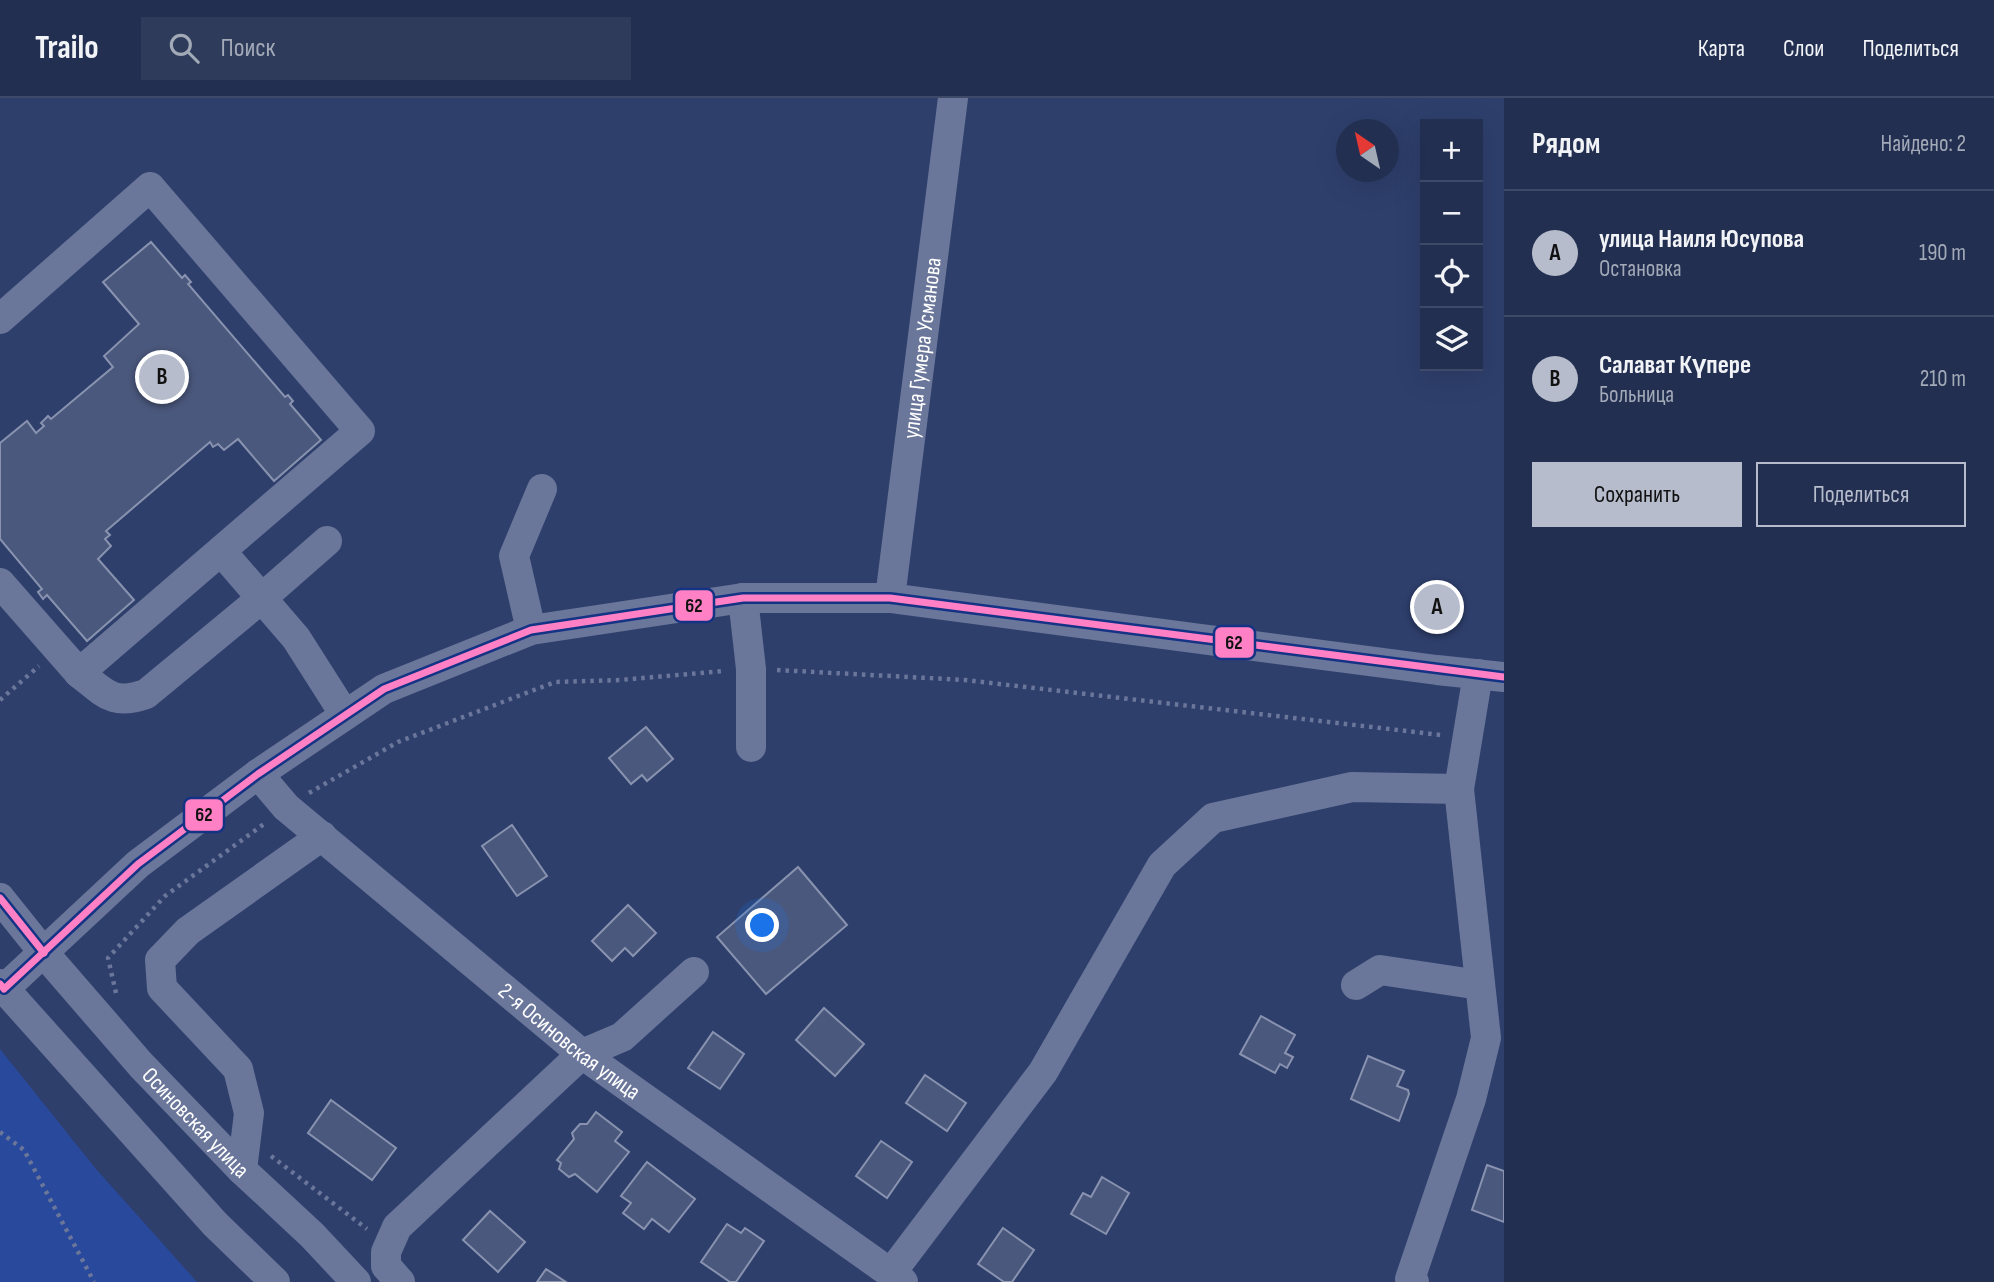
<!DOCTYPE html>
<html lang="ru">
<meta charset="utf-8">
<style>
body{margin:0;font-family:"Sofia Sans Condensed",sans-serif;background:#2e3b5b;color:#f1f3f6}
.controls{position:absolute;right:21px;top:21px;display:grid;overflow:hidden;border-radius:0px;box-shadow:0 7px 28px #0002}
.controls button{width:63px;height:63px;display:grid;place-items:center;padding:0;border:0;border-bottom:2px solid #3f4a68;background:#222f51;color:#f1f3f6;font:35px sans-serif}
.compass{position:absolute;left:1336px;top:21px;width:63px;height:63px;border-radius:50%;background:#222f51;box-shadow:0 7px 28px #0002;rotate:326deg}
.you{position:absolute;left:763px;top:828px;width:24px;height:24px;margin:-18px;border:5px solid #fff;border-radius:50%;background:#1a73e8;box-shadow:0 0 0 10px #1a73e833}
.badge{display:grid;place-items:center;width:46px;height:46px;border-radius:50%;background:#b6bccc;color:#111;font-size:23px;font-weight:700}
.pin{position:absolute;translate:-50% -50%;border:4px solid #fff;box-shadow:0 2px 7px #0006}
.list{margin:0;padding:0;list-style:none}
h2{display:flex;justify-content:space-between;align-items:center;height:91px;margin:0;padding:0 28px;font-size:30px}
h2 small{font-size:23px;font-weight:400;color:#a2a9b7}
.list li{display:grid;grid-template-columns:46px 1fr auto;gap:21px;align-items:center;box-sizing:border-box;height:126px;padding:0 28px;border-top:2px solid #3f4a68}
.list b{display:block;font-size:26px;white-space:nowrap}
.list p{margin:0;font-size:23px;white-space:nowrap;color:#a2a9b7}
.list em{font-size:23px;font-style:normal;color:#a2a9b7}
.actions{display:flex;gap:14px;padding:21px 28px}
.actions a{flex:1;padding:16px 0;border:2px solid #b6bccc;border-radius:0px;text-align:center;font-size:24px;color:#b6bccc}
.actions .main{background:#b6bccc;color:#111}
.icon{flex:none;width:38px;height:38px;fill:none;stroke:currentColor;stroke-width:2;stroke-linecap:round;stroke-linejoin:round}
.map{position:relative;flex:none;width:1504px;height:1184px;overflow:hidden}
header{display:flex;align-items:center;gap:42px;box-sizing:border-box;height:98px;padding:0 35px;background:#222f51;border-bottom:2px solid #3f4a68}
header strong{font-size:33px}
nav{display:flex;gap:38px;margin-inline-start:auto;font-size:24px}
.search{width:490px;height:63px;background:#2e3b5b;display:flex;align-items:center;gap:18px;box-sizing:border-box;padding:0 24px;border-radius:0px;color:#a2a9b7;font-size:26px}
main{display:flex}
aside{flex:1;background:#222f51}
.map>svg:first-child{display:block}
</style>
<header>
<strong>Trailo</strong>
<div class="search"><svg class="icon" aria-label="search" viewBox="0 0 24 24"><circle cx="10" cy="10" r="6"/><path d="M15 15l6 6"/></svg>Поиск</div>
<nav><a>Карта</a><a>Слои</a><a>Поделиться</a></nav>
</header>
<main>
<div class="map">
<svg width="1504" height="1184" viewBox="0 0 1504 1184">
<rect width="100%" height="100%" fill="#2e3f6c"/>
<path fill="#29499c" d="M 0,951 L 96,1071 L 197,1184 L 0,1184 Z"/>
<g fill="#4b587d" stroke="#8993b0" stroke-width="2">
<path d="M 151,144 L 182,180 L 185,177 L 191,184 L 188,186 L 285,299 L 288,297 L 293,303 L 290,306 L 321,342 L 274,383 L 238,341 L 224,352 L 218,346 L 213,349 L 210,344 L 106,433 L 110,437 L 105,441 L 111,448 L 98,461 L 134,502 L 87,543 L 47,497 L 43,501 L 38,494 L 42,491 L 0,441 L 0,345 L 27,323 L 36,335 L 44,328 L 41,325 L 48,318 L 51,321 L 113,269 L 104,258 L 139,226 L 103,184 Z"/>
<path d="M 646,629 L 673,661 L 647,683 L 642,677 L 631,686 L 609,660 Z"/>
<path d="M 512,727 L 547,778 L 517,798 L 482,748 Z"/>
<path d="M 798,769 L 847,827 L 766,896 L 717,839 Z"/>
<path d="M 628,807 L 656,835 L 633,858 L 625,850 L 612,863 L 592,843 Z"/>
<path d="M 824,910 L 864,946 L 835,978 L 796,942 Z"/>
<path d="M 1261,918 L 1295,937 L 1285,955 L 1293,959 L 1287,970 L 1280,966 L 1275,975 L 1240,956 Z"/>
<path d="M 713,934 L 744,956 L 720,991 L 688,970 Z"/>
<path d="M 1368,958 L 1404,973 L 1397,988 L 1408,992 L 1409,996 L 1399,1023 L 1351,1001 Z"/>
<path d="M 925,977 L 966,1005 L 947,1033 L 906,1005 Z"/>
<path d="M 331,1002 L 396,1050 L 372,1082 L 308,1035 Z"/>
<path d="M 596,1014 L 622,1034 L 615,1043 L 629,1054 L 597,1094 L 575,1076 L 569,1079 L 559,1071 L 561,1065 L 557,1062 L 574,1041 L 572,1035 L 580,1026 L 587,1026 Z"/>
<path d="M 881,1043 L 912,1064 L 887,1100 L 856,1078 Z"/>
<path d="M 647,1064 L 695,1101 L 669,1134 L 652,1121 L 644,1131 L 623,1115 L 631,1105 L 621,1098 Z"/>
<path d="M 1487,1067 L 1504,1073 L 1504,1124 L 1472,1112 Z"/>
<path d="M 1102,1079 L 1129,1095 L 1106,1136 L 1071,1116 L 1083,1095 L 1091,1099 Z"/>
<path d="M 490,1113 L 525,1144 L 498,1174 L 463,1142 Z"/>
<path d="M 727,1126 L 741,1135 L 745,1130 L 764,1143 L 736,1184 L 730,1184 L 701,1164 Z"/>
<path d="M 1003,1130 L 1034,1152 L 1012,1184 L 1004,1184 L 978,1166 Z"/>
<path d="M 546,1171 L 566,1184 L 537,1184 Z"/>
</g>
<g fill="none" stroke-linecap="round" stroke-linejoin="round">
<g stroke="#6a769a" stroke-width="4.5" stroke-dasharray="3.5 5" stroke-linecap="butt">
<path d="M 777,572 L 965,582 L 1441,637"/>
<path d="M 0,602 L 39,568"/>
<path d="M 309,695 L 398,644 L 555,584 L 620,582 L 723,573"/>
<path d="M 116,895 L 108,860 L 165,798 L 264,726"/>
<path d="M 0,1034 L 24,1052 L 94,1184"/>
<path d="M 271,1058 L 367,1131"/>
</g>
<g stroke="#6a769a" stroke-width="30">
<path d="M 0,221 L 150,89 L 360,333 L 79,575 L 0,485"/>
<path d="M 221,453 L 296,540 L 345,617"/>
<path d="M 743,500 L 751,571 L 751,649"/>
<path id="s1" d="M 890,500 L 953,0"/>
<path d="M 531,532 L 514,458 L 542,391"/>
<path d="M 79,575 C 105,595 112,608 146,596 L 262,500 L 327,443"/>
<path id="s2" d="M 258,676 L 286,709 L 582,956 L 903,1184"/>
<path id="s3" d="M 0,800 L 44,855 L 141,967 L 242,1072 L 312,1137 L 356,1184"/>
<path d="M 0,886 L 215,1126 L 275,1184"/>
<path d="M 1356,887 L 1380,872 L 1480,887"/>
<path d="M 4,891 L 138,766 L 258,676 L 384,591 L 531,532 L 743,500 L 890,500 L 1437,572 L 1504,579"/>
<path d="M 242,1072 L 249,1015 L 238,971 L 162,890 L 160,862 L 188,833 L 322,738"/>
<path d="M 891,1175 L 1043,974 L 1162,767 L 1213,720 L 1352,689 L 1459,691"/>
<path d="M 400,1184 L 386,1168 L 386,1154 L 397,1129 L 582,956 L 622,939 L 694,874"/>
<path d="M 1414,1184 L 1410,1181 L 1471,1001 L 1486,940 L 1459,691 L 1478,576"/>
</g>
<defs>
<g id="bus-1">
<path d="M 0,800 L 44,855"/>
<path d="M 0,886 L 4,891 L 138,766 L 258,676 L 384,591 L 531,532 L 743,500 L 890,500 L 1504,579"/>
</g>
</defs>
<use href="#bus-1" stroke="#153385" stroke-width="12"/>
<use href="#bus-1" stroke="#ff80c5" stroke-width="7"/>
</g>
<g text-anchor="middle" stroke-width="7" stroke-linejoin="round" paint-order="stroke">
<g font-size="23" fill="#fff" stroke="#153385">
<text dy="8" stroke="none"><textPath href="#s1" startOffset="252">улица Гумера Усманова</textPath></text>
<text dy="8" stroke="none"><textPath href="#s2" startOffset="411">2-я Осиновская улица</textPath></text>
<text dy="8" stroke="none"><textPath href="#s3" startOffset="298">Осиновская улица</textPath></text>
</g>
</g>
<g stroke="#153385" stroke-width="2.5">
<rect x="674" y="491" width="40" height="33" rx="7" fill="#ff80c5"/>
<rect x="1214" y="528" width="41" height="33" rx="7" fill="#ff80c5"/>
<rect x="184" y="700" width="40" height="34" rx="7" fill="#ff80c5"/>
</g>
<g font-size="19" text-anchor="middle" font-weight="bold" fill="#111">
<text x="694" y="514">62</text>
<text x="1234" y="551">62</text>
<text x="204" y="723">62</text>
</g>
</svg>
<div class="controls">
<button>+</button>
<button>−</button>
<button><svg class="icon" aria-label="locate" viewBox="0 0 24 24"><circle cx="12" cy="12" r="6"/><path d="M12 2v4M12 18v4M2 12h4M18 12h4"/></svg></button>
<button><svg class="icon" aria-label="layers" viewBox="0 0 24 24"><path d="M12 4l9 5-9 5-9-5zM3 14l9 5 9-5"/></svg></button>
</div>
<svg class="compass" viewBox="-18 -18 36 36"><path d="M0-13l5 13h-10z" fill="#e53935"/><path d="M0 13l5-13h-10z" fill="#a2a9b7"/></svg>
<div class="you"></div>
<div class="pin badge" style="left:1437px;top:509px">A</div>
<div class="pin badge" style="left:162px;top:279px">B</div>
</div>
<aside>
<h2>Рядом<small>Найдено: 2</small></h2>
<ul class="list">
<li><span class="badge">A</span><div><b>улица Наиля Юсупова</b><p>Остановка</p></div><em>190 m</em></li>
<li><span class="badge">B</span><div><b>Салават Күпере</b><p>Больница</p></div><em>210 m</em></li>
</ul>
<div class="actions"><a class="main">Сохранить</a><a>Поделиться</a></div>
</aside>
</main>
